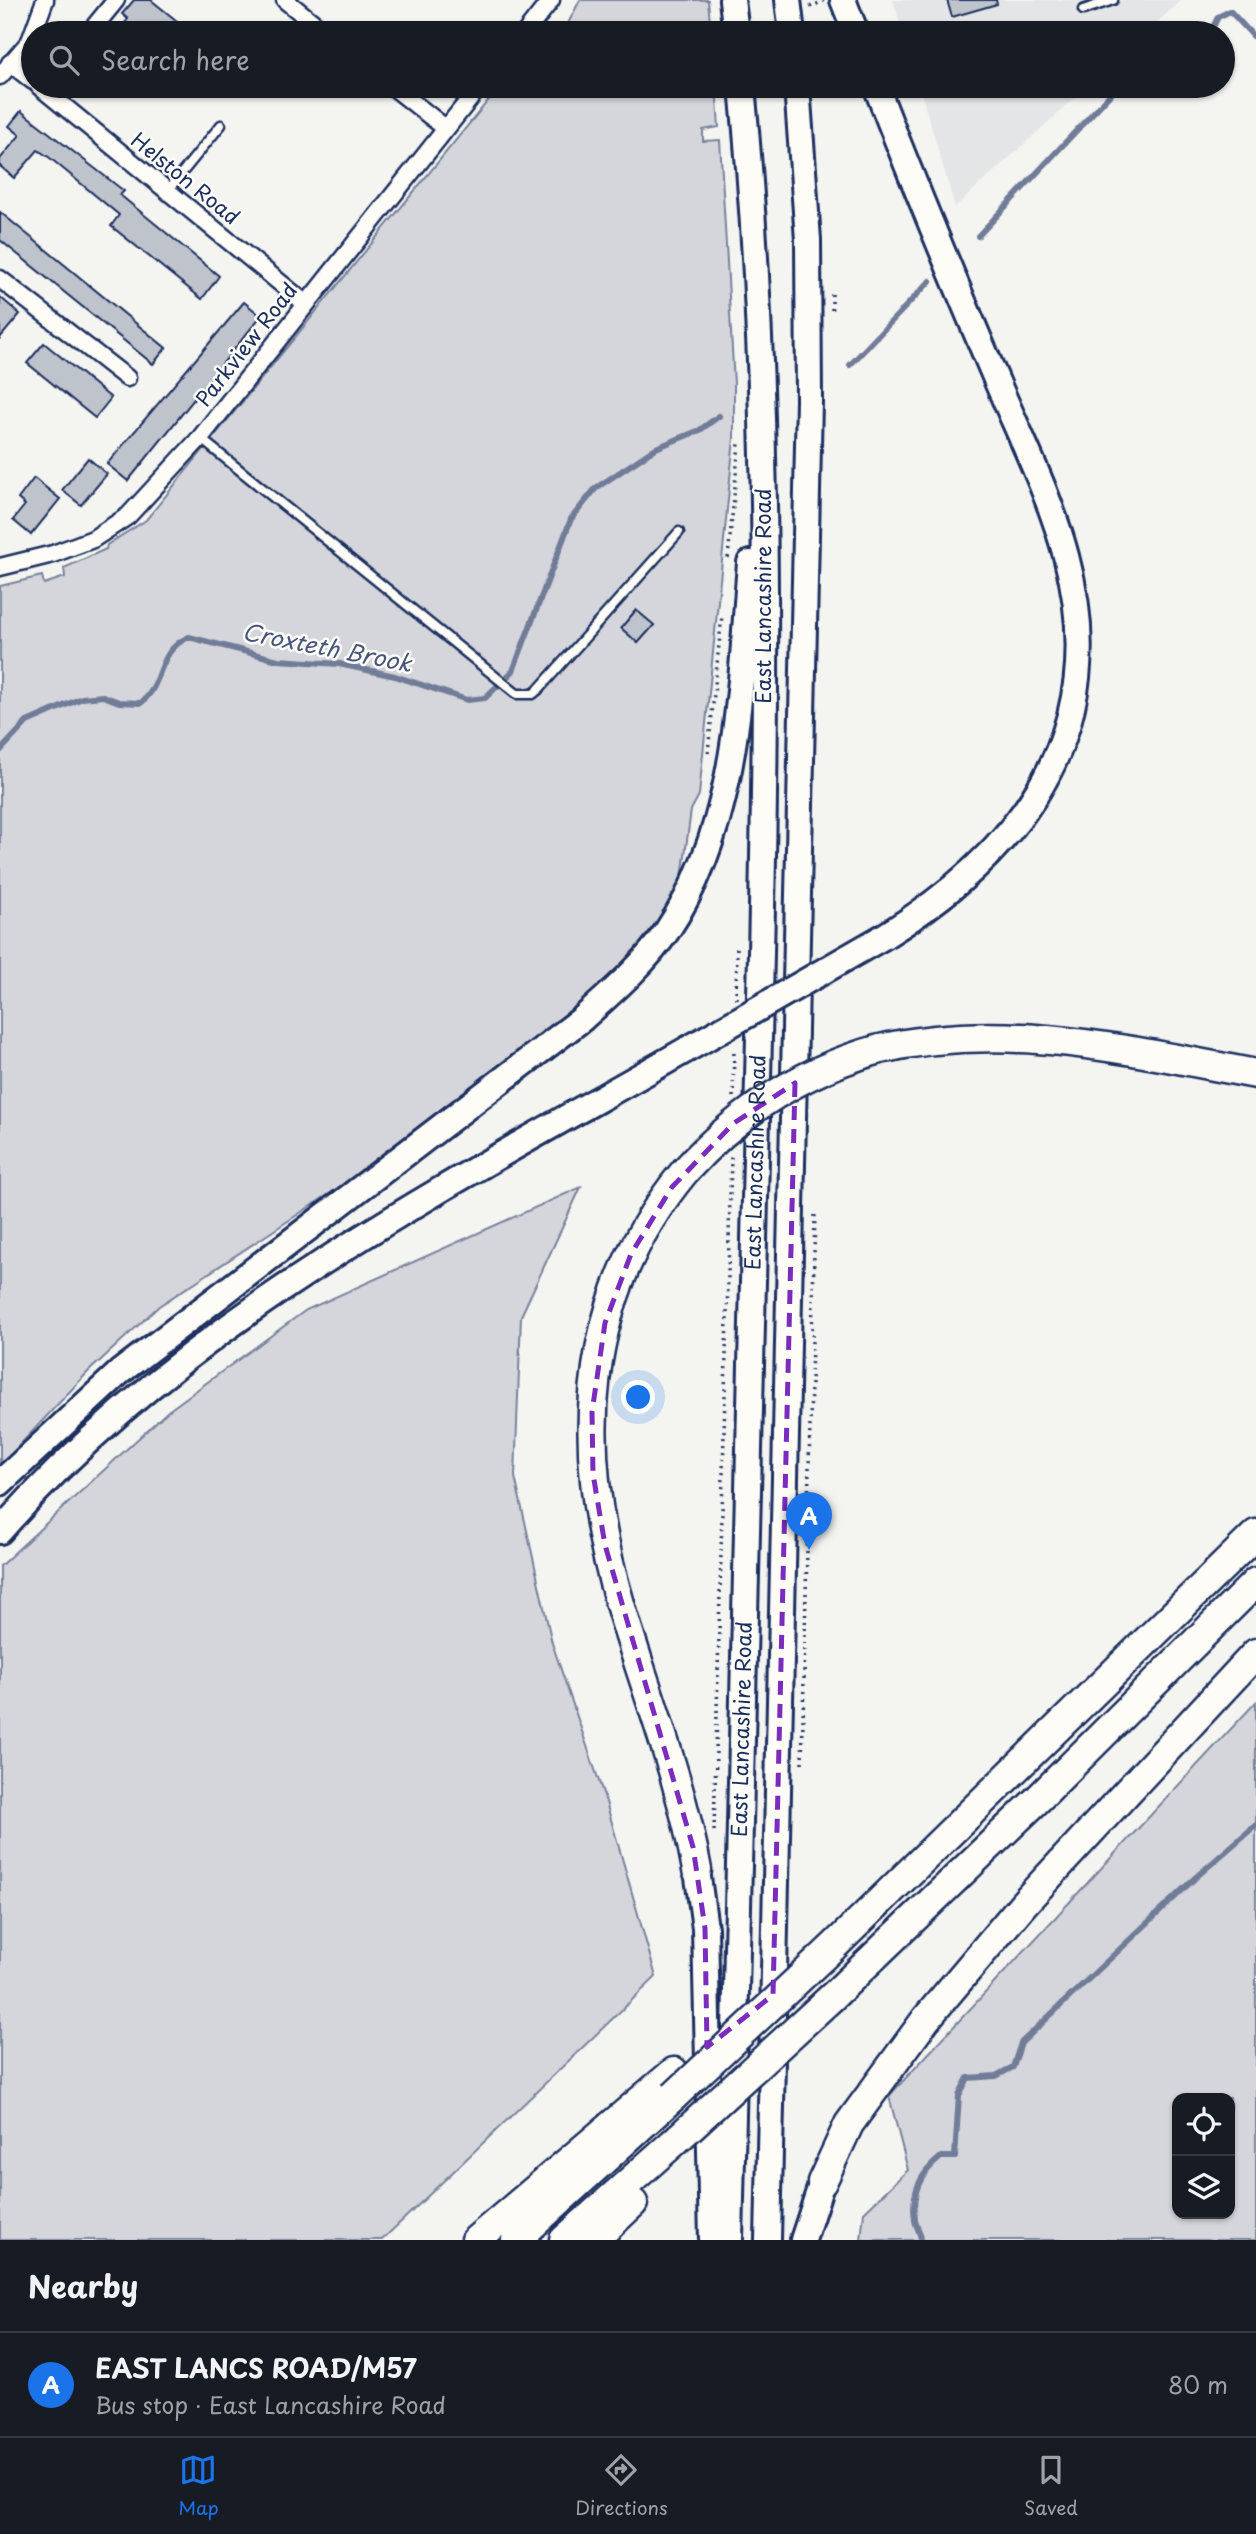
<!DOCTYPE html>
<meta charset="utf-8">
<style>
body{margin:0;font-family:"Playpen Sans",sans-serif;background:#20242c;color:#f1f3f6}
.controls{position:absolute;right:21px;bottom:21px;display:grid;overflow:hidden;border-radius:14px;box-shadow:0 2px 5px #0004}
.controls button{width:63px;height:63px;display:grid;place-items:center;padding:0;border:0;border-bottom:2px solid #363941;background:#171b24;color:#f1f3f6;font:35px sans-serif}
.you{position:absolute;left:639px;top:1398px;width:24px;height:24px;margin:-18px;border:5px solid #fff;border-radius:50%;background:#1a73e8;box-shadow:0 0 0 10px #1a73e833}
.badge{display:grid;place-items:center;width:46px;height:46px;border-radius:50%;background:#1a73e8;color:#fff;font-size:23px;font-weight:700}
.pin{position:absolute;translate:-50% -58px;filter:drop-shadow(0 2px 4px #0008)}
.pin::after{content:'';position:absolute;top:37px;width:24px;height:21px;background:inherit;clip-path:polygon(0 0,100% 0,50% 100%)}
.list{margin:0;padding:0;list-style:none}
h2{display:flex;justify-content:space-between;align-items:center;height:91px;margin:0;padding:0 28px;font-size:30px}
h2 small{font-size:23px;font-weight:400;color:#9ea1a6}
.list li{display:grid;grid-template-columns:46px 1fr auto;gap:21px;align-items:center;box-sizing:border-box;height:105px;padding:0 28px;border-top:2px solid #363941}
.list b{display:block;font-size:26px;white-space:nowrap}
.list p{margin:0;font-size:23px;white-space:nowrap;color:#9ea1a6}
.list em{font-size:23px;font-style:normal;color:#9ea1a6}
.icon{flex:none;width:38px;height:38px;fill:none;stroke:currentColor;stroke-width:2;stroke-linecap:round;stroke-linejoin:round}
.map{position:relative;flex:none;width:1256px;height:2240px;overflow:hidden}
.search{position:absolute;background:#171b24;box-shadow:0 2px 5px #0004;left:21px;right:21px;top:21px;height:77px;display:flex;align-items:center;gap:18px;box-sizing:border-box;padding:0 24px;border-radius:38px;color:#9ea1a6;font-size:26px}
.sheet{height:196px;background:#171b24}
nav{display:flex;justify-content:space-around;align-items:center;box-sizing:border-box;height:98px;border-top:2px solid #363941;background:#171b24;font-size:19px;color:#9ea1a6}
nav a{display:grid;justify-items:center;gap:4px}
nav .on{color:#1a73e8}
.map>svg:first-child{display:block}
</style>
<div class="map">
<svg width="1256" height="2240" viewBox="0 0 1256 2240">
<rect width="100%" height="100%" fill="#f4f4f1"/>
<filter id="ink" filterUnits="userSpaceOnUse"><feTurbulence type="fractalNoise" baseFrequency=".0143" numOctaves="2"/><feDisplacementMap in="SourceGraphic" scale="14" xChannelSelector="R" yChannelSelector="G"/><feConvolveMatrix kernelMatrix="1 2 1 2 8 2 1 2 1" color-interpolation-filters="sRGB"/></filter>
<g filter="url(#ink)">
<g fill="#e4e5e6">
<path d="M 893,0 L 1182,0 L 1145,33 L 903,33 Z"/>
<path d="M 919,86 L 1088,86 L 955,207 Z"/>
</g>
<g fill="#d4d6db" stroke="#78829c" stroke-width="2" fill-rule="evenodd">
<path d="M 580,0 L 708,0 L 711,33 L 563,33 Z"/>
<path d="M 500,86 L 716,86 L 719,127 L 703,130 L 703,141 L 720,140 L 734,384 L 734,438 L 699,795 L 691,810 L 680,893 L 642,944 L 603,986 L 341,1186 L 159,1306 L 88,1372 L 0,1466 L 0,586 L 42,576 L 44,584 L 65,577 L 64,568 L 106,549 L 107,545 L 146,520 ZM 636,610 L 654,625 L 638,643 L 621,628 Z"/>
<path d="M 581,1187 L 521,1316 L 515,1477 L 552,1643 L 606,1802 L 656,1977 L 382,2240 L 0,2240 L 0,1566 L 168,1411 L 306,1310 Z"/>
<path d="M 1256,1702 L 1256,2240 L 861,2240 L 864,2212 L 908,2170 L 889,2096 ZM 1177,2098 L 1230,2098 L 1230,2214 L 1177,2214 Z"/>
</g>
<g fill="none" stroke-linecap="round" stroke-linejoin="round">
<g stroke="#717c98" stroke-width="6">
<path d="M 1210,33 L 1218,17 L 1230,11 L 1256,39"/>
<path d="M 978,236 L 1118,86"/>
<path d="M 850,365 L 930,281"/>
<path d="M 0,751 L 27,722 L 82,698 L 103,696 L 119,702 L 141,703 C 166,682 155,652 189,637 L 278,660 L 339,664 L 395,676 L 467,700 L 485,698 L 513,671 L 571,519 L 596,488 L 656,448 L 700,430 L 719,416"/>
<path d="M 921,2240 C 921,2233 916,2227 915,2220 C 911,2192 920,2174 941,2157 L 955,2157 L 959,2095 L 968,2078 L 996,2076 L 1013,2067 L 1021,2043 L 1196,1877 L 1256,1825"/>
</g>
</g>
<g fill="#bfc3cc" stroke="#1b2f5e" stroke-width="2">
<path d="M 134,0 L 151,0 L 192,33 L 117,33 L 128,19 L 122,14 Z"/>
<path d="M 947,0 L 996,0 L 997,4 L 952,17 Z"/>
<path d="M 21,111 L 124,191 L 120,195 L 219,276 L 202,299 L 111,226 L 119,215 L 50,158 L 38,150 L 14,178 L 0,166 L 0,159 L 20,135 L 9,126 Z"/>
<path d="M 0,212 L 166,348 L 153,364 L 0,240 Z"/>
<path d="M 0,297 L 20,314 L 0,338 Z"/>
<path d="M 244,302 L 261,316 L 128,481 L 107,464 Z"/>
<path d="M 44,343 L 111,398 L 95,418 L 27,363 Z"/>
<path d="M 88,458 L 107,474 L 81,505 L 62,490 Z"/>
<path d="M 34,478 L 60,499 L 31,535 L 13,520 L 25,505 L 18,499 Z"/>
<path d="M 636,610 L 654,625 L 638,643 L 621,628 Z"/>
</g>
<g fill="none" stroke-linecap="round" stroke-linejoin="round">
<defs>
<g id="service">
<path d="M 1083,10 L 1113,0"/>
<path d="M 168,190 L 221,125"/>
<path d="M 200,438 L 517,694 L 533,694 L 538,690 L 679,532"/>
</g>
<g id="minor">
<path d="M 285,0 L 326,33"/>
<path d="M 89,33 L 116,0"/>
<path d="M 525,33 L 551,0"/>
<path d="M 10,63 L 33,81"/>
<path d="M 0,76 L 30,41 L 45,0"/>
<path d="M 39,86 L 306,304"/>
<path d="M 392,86 L 444,127"/>
<path d="M 0,279 L 127,378"/>
<path d="M 0,567 L 53,554 L 93,539 L 128,516 L 200,438 L 480,86"/>
</g>
<g id="trunk">
<path d="M 732,0 L 736,33"/>
<path d="M 788,0 L 792,33"/>
<path d="M 843,0 L 856,33"/>
<path d="M 876,86 C 914,186 956,285 998,384 C 1022,440 1050,496 1066,556 C 1113,729 1024,850 883,937"/>
<path d="M 0,1483 L 120,1372 L 582,1019 C 612,992 644,965 667,931 C 739,824 740,688 750,563"/>
<path d="M 0,1531 C 187,1318 444,1188 686,1050"/>
<path d="M 697,1870 L 705,1928 L 712,2240"/>
<path id="s1" d="M 730,2240 C 739,1879 747,1518 756,1157 C 765,800 776,442 742,86"/>
<path d="M 768,2240 L 809,401 L 808,240 L 797,86"/>
<path d="M 803,2240 L 822,2182"/>
</g>
<g id="motorway">
<path d="M 880,1049 C 1006,1020 1132,1051 1256,1074"/>
<path d="M 685,1171 C 579,1299 574,1450 620,1604 C 646,1692 681,1779 697,1870"/>
<path d="M 832,1948 L 1256,1534"/>
<path d="M 832,1997 L 1035,1802 L 1256,1582"/>
<path d="M 822,2182 L 849,2124 L 926,2019 L 1024,1903 L 1256,1653"/>
<path d="M 476,2240 L 674,2072"/>
<path d="M 516,2240 L 674,2096"/>
<path d="M 564,2240 L 673,2143"/>
<path d="M 594,2240 L 633,2203"/>
</g>
</defs>
<use href="#service" stroke="#1b2f5e" stroke-width="13"/>
<use href="#minor" stroke="#1b2f5e" stroke-width="21"/>
<use href="#trunk" stroke="#1b2f5e" stroke-width="30"/>
<use href="#motorway" stroke="#1b2f5e" stroke-width="33"/>
<g stroke="#1b2f5e" stroke-width="3.5" stroke-dasharray="2 5" stroke-linecap="butt">
<path d="M 810,7 L 824,1"/>
<path d="M 832,294 L 832,314"/>
<path d="M 728,558 L 739,444"/>
<path d="M 708,753 L 722,615"/>
<path d="M 736,999 L 737,947"/>
<path d="M 733,1097 L 734,1048"/>
<path d="M 802,1763 L 815,1214"/>
<path d="M 714,1831 L 731,1157"/>
</g>
<use href="#service" stroke="#fdfcf7" stroke-width="8"/>
<use href="#minor" stroke="#fdfcf7" stroke-width="16"/>
<use href="#trunk" stroke="#fdfcf7" stroke-width="24"/>
<use href="#motorway" stroke="#fdfcf7" stroke-width="28"/>
<defs>
<path id="trunk-bridge" d="M 686,1050 L 883,937"/>
<g id="motorway-bridge">
<path d="M 685,1171 C 738,1112 803,1070 880,1049"/>
<path d="M 674,2096 L 832,1948"/>
<path d="M 673,2143 L 832,1997"/>
</g>
</defs>
<use href="#trunk-bridge" stroke="#1b2f5e" stroke-width="30" stroke-linecap="butt"/>
<use href="#motorway-bridge" stroke="#1b2f5e" stroke-width="33" stroke-linecap="butt"/>
<use href="#trunk-bridge" stroke="#fdfcf7" stroke-width="24"/>
<use href="#motorway-bridge" stroke="#fdfcf7" stroke-width="28"/>
</g>
</g>
<path fill="none" stroke="#7b2cbf" stroke-width="5" stroke-dasharray="14 9" stroke-linejoin="round" d="M 795,1083 L 773,1995 L 707,2047 L 705,1928 L 693,1847 L 605,1545 L 593,1474 L 592,1412 L 605,1323 L 631,1254 L 672,1187 L 734,1123 Z"/>
<g text-anchor="middle" stroke-width="5" stroke-linejoin="round" paint-order="stroke">
<g font-size="21" fill="#1b2f5e" stroke="#fdfcf7">
<text transform="translate(185 179) rotate(39)" y="7">Helston Road</text>
<text transform="translate(247 345) rotate(-52)" y="7">Parkview Road</text>
<text transform="translate(764 596) rotate(-90)" y="7">East Lancashire Road</text>
<text dy="7" stroke="none"><textPath href="#s1" startOffset="1078">East Lancashire Road</textPath></text>
<text dy="7" stroke="none"><textPath href="#s1" startOffset="511">East Lancashire Road</textPath></text>
</g>
<g font-size="23" font-style="italic" fill="#46567b" stroke="#fdfcf7">
<text transform="translate(327 648) rotate(11)" y="8">Croxteth Brook</text>
</g>
</g>
</svg>
<div class="controls">
<button><svg class="icon" aria-label="locate" viewBox="0 0 24 24"><circle cx="12" cy="12" r="6"/><path d="M12 2v4M12 18v4M2 12h4M18 12h4"/></svg></button>
<button><svg class="icon" aria-label="layers" viewBox="0 0 24 24"><path d="M12 4l9 5-9 5-9-5zM3 14l9 5 9-5"/></svg></button>
</div>
<div class="you"></div>
<div class="pin badge" style="left:809px;top:1550px">A</div>
<div class="search"><svg class="icon" aria-label="search" viewBox="0 0 24 24"><circle cx="10" cy="10" r="6"/><path d="M15 15l6 6"/></svg>Search here</div>
</div>
<section class="sheet">
<h2>Nearby<small></small></h2>
<ul class="list">
<li><span class="badge">A</span><div><b>EAST LANCS ROAD/M57</b><p>Bus stop · East Lancashire Road</p></div><em>80 m</em></li>
</ul>
</section>
<nav>
<a class="on"><svg class="icon" aria-label="map" viewBox="0 0 24 24"><path d="M3 6l6-2 6 2 6-2v14l-6 2-6-2-6 2zM9 4v14M15 6v14"/></svg>Map</a>
<a><svg class="icon" aria-label="directions" viewBox="0 0 24 24"><path d="M12 3l9 9-9 9-9-9zM9 14v-3h6M13 9l2 2-2 2"/></svg>Directions</a>
<a><svg class="icon" aria-label="saved" viewBox="0 0 24 24"><path d="M7 4h10v16l-5-4-5 4z"/></svg>Saved</a>
</nav>
